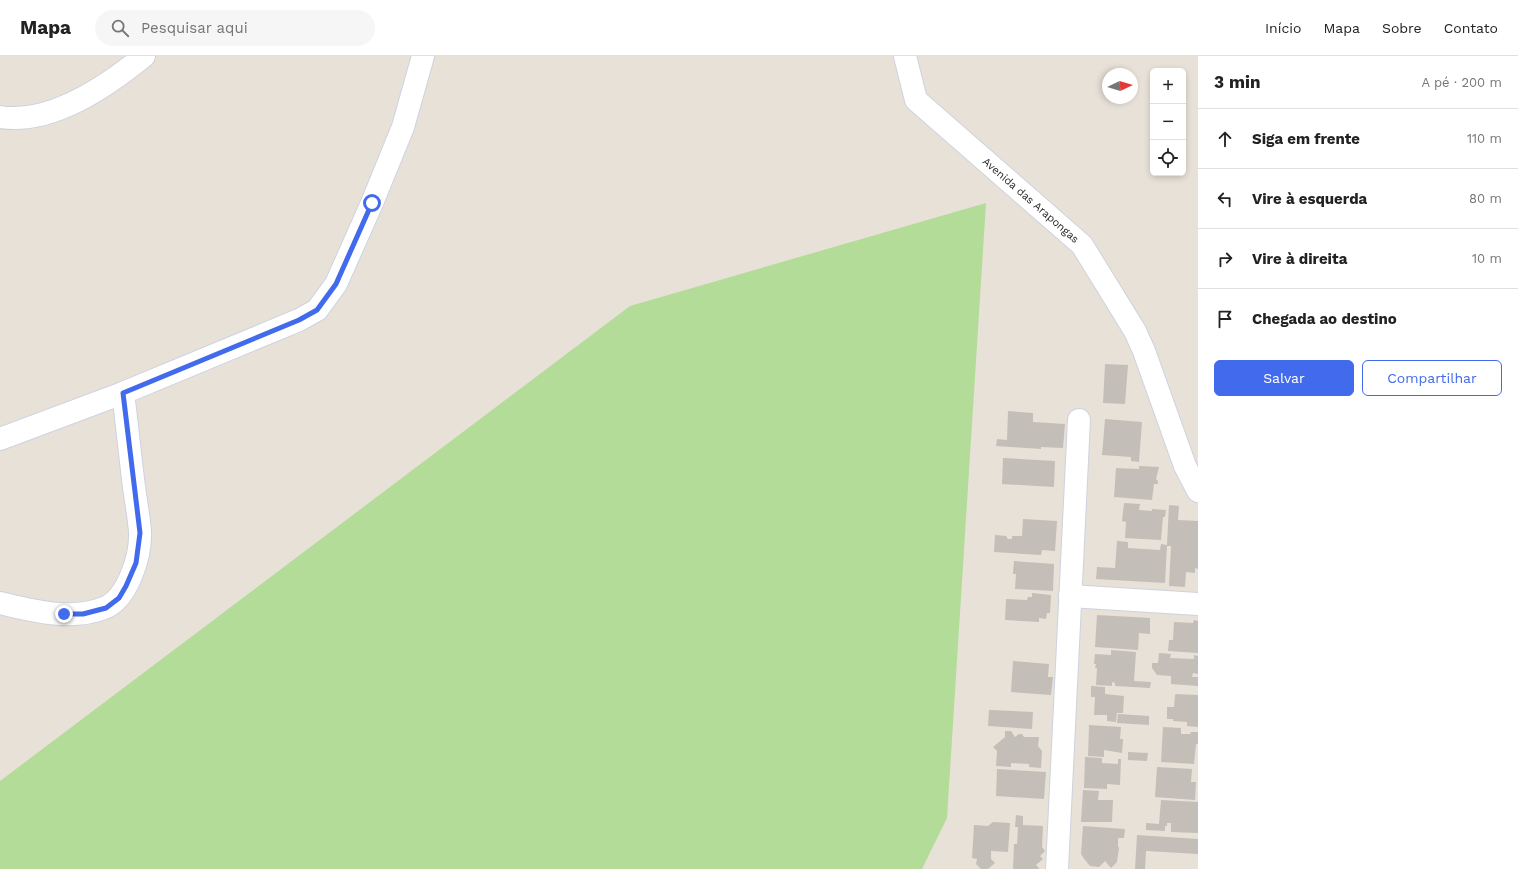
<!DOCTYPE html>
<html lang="pt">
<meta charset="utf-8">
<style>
body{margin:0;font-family:"Work Sans",sans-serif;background:#f6f6f6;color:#222}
.controls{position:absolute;right:12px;top:12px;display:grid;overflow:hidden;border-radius:6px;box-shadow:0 2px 6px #0003}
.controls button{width:36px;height:36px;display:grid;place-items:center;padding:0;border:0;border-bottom:1px solid #e0e0e0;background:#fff;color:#222;font:20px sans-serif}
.compass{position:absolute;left:1102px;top:12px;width:36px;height:36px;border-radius:50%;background:#fff;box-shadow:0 2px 6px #0003;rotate:86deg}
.stop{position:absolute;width:12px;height:12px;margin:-9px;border:3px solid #426aec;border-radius:50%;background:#fff}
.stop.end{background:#426aec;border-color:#fff;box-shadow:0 1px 4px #0008}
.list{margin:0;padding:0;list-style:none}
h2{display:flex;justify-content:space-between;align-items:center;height:52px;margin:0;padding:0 16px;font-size:17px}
h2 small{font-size:13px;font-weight:400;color:#767676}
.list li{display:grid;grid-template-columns:26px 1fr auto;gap:12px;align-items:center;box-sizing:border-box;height:60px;padding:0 16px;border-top:1px solid #e0e0e0}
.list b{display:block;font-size:15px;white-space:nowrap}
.list em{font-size:13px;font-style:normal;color:#767676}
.actions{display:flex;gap:8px;padding:12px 16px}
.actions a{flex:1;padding:9px 0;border:1px solid #426aec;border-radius:6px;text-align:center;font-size:14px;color:#426aec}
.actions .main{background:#426aec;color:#fff}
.icon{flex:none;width:22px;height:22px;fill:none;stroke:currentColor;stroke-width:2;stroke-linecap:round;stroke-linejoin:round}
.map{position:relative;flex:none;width:1198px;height:813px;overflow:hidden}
header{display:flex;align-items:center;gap:24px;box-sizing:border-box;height:56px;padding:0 20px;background:#fff;border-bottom:1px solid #e0e0e0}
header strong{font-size:19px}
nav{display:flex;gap:22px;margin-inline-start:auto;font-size:14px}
.search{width:280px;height:36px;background:#f6f6f6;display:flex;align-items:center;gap:10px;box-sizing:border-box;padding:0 14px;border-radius:22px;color:#767676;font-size:15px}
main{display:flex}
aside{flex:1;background:#fff}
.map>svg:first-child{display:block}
</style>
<header>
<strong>Mapa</strong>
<div class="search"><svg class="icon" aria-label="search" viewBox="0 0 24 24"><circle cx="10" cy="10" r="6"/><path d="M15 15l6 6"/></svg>Pesquisar aqui</div>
<nav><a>Início</a><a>Mapa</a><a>Sobre</a><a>Contato</a></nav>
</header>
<main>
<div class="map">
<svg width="1198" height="813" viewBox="0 0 1198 813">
<rect width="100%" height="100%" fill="#e8e1d8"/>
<path fill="#b3dc98" d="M 986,147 L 947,762 L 922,813 L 0,813 L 0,725 L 630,250 Z"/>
<g fill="#c4beb8">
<path d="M 1105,308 L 1128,309 L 1125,348 L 1103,347 Z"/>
<path d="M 1008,355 L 1033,357 L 1033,366 L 1065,368 L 1063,392 L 1041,391 L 1041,393 L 996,390 L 997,383 L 1007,384 Z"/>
<path d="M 1105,363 L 1142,366 L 1139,406 L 1131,405 L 1131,401 L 1102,399 Z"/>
<path d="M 1003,402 L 1055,405 L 1054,431 L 1002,428 Z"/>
<path d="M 1139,410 L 1159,411 L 1156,423 L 1158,425 L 1158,428 L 1154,428 L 1152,444 L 1114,441 L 1116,412 L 1139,413 Z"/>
<path d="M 1124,447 L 1140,448 L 1139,454 L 1152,455 L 1152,453 L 1166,454 L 1165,461 L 1163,461 L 1161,484 L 1125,482 L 1126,466 L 1122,465 Z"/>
<path d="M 1169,449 L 1179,450 L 1178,464 L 1198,465 L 1198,513 L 1195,512 L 1195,517 L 1186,516 L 1185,531 L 1169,530 L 1171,490 L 1167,490 L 1165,527 L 1096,523 L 1097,511 L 1115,512 L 1117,485 L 1128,486 L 1128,492 L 1160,494 L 1161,488 L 1167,489 Z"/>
<path d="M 1023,463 L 1057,465 L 1055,495 L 1042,494 L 1041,499 L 994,496 L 995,479 L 1006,480 L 1008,483 L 1012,483 L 1012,480 L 1022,480 Z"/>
<path d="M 1014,505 L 1054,508 L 1053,535 L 1015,533 L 1016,518 L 1013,518 Z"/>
<path d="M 1032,537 L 1051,539 L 1050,557 L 1047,557 L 1046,563 L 1039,562 L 1039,566 L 1005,564 L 1006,543 L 1027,544 L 1028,541 L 1032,541 Z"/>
<path d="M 1097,559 L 1150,562 L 1150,578 L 1139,577 L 1138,594 L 1095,591 Z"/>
<path d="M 1194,564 L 1198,565 L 1198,597 L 1168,595 L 1169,584 L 1173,584 L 1174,566 L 1193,567 Z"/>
<path d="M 1111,594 L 1136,596 L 1134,625 L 1151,626 L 1150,632 L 1115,630 L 1115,627 L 1112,626 L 1112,630 L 1096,629 L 1097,612 L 1095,612 L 1096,608 L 1094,608 L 1095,598 L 1111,599 Z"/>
<path d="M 1159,597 L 1171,598 L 1170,602 L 1194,603 L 1194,599 L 1198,600 L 1198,618 L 1193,617 L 1192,621 L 1198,621 L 1198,630 L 1171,628 L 1171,620 L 1157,619 L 1152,612 L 1152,607 L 1158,607 Z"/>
<path d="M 1013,605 L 1049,608 L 1048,621 L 1053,621 L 1051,639 L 1011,636 Z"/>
<path d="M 1091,630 L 1105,631 L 1105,638 L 1124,640 L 1123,657 L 1117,657 L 1116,666 L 1107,665 L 1107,659 L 1094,659 L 1095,641 L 1091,641 Z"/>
<path d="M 1176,638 L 1198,639 L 1198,671 L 1187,670 L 1187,666 L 1173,665 L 1173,663 L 1167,663 L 1167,651 L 1174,651 L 1175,639 Z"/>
<path d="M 989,654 L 1033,656 L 1032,673 L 988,670 Z"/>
<path d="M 1118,658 L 1149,660 L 1149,669 L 1117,667 Z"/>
<path d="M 1089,669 L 1121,671 L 1120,683 L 1123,683 L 1122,697 L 1104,694 L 1104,701 L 1088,700 Z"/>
<path d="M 1163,671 L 1181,672 L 1181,678 L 1190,678 L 1191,676 L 1198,676 L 1198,688 L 1196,688 L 1194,708 L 1161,706 Z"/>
<path d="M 1005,675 L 1011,675 L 1015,681 L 1019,678 L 1022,678 L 1024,681 L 1039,681 L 1038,690 L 1042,695 L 1041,712 L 1029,711 L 1029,708 L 1011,707 L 1011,711 L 996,710 L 997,695 L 993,691 L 1005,681 Z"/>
<path d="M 1128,696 L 1148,697 L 1147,705 L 1128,704 Z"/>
<path d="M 1085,701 L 1102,702 L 1102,707 L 1118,708 L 1118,703 L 1121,703 L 1120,729 L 1107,728 L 1107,733 L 1084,732 Z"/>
<path d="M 1157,711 L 1192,713 L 1191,726 L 1196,726 L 1195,744 L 1155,741 Z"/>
<path d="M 997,713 L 1046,716 L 1044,743 L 996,740 Z"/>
<path d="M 1083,734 L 1099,735 L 1098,744 L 1113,744 L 1112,766 L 1081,766 Z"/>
<path d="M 1161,744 L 1198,746 L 1198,777 L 1171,776 L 1171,767 L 1167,767 L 1167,770 L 1165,770 L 1165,775 L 1146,774 L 1146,767 L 1159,768 Z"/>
<path d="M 1016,759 L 1023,760 L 1023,769 L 1043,770 L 1042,791 L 1045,795 L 1040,800 L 1043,803 L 1036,809 L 1039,812 L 1038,813 L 1013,813 L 1014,788 L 1017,788 L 1018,771 L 1015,771 Z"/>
<path d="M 993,766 L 1010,767 L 1008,796 L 991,795 L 991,803 L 995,807 L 988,813 L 981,813 L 976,808 L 977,803 L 972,802 L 974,769 L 988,770 Z"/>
<path d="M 1083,770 L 1125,773 L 1124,782 L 1118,782 L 1118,790 L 1119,792 L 1117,806 L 1111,812 L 1105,805 L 1099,811 L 1090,810 L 1085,804 L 1081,798 Z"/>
<path d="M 1137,779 L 1198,783 L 1198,798 L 1146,795 L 1145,813 L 1135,813 Z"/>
</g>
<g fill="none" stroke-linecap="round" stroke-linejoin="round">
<defs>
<g id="street">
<path d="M 905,0 L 916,44 L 1082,189 L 1135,275 L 1144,295 L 1185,410 L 1198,435"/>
<path d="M 0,61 C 51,69 106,31 144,0"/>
<path d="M 0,383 L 123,337 L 299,264 L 317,254 L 336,228 L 372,147 L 403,71 L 423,0"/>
<path d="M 1070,540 L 1198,548"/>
<path d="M 0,547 C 32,555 72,565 104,552 C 128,543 141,499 140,476 C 139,461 136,446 134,431 C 130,399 127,368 123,337"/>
<path d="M 1057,813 L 1079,364"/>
</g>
</defs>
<use href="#street" stroke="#ced2df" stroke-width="24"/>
<use href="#street" stroke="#fff" stroke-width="22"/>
</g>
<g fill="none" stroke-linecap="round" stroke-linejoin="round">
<path stroke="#426aec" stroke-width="5" d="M 64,558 L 83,558 L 106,552 L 119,542 L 126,530 L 136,507 L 140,477 L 123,337 L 299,264 L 317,254 L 336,228 L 372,147"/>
</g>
<g text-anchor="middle" stroke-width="3.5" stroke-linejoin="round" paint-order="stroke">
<g font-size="11" fill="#262626" stroke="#fff">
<text transform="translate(1031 144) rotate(41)" y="4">Avenida das Arapongas</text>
</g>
</g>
</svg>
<div class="controls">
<button>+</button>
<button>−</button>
<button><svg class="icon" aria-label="locate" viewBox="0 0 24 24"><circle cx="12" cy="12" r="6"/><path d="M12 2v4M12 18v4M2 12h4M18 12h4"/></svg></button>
</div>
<svg class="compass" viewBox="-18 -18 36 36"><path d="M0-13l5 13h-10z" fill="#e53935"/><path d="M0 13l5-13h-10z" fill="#767676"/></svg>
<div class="stop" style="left:372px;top:147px"></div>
<div class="stop end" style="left:64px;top:558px"></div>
</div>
<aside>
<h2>3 min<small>A pé · 200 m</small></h2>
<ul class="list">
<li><svg class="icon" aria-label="ahead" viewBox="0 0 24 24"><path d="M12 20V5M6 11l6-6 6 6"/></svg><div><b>Siga em frente</b></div><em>110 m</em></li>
<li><svg class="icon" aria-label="left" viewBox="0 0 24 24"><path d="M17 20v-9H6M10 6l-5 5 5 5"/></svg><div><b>Vire à esquerda</b></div><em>80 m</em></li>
<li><svg class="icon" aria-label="right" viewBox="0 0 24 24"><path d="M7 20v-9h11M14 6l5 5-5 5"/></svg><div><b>Vire à direita</b></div><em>10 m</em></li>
<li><svg class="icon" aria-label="arrive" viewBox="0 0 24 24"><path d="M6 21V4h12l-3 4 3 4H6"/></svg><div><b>Chegada ao destino</b></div></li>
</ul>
<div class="actions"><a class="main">Salvar</a><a>Compartilhar</a></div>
</aside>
</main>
